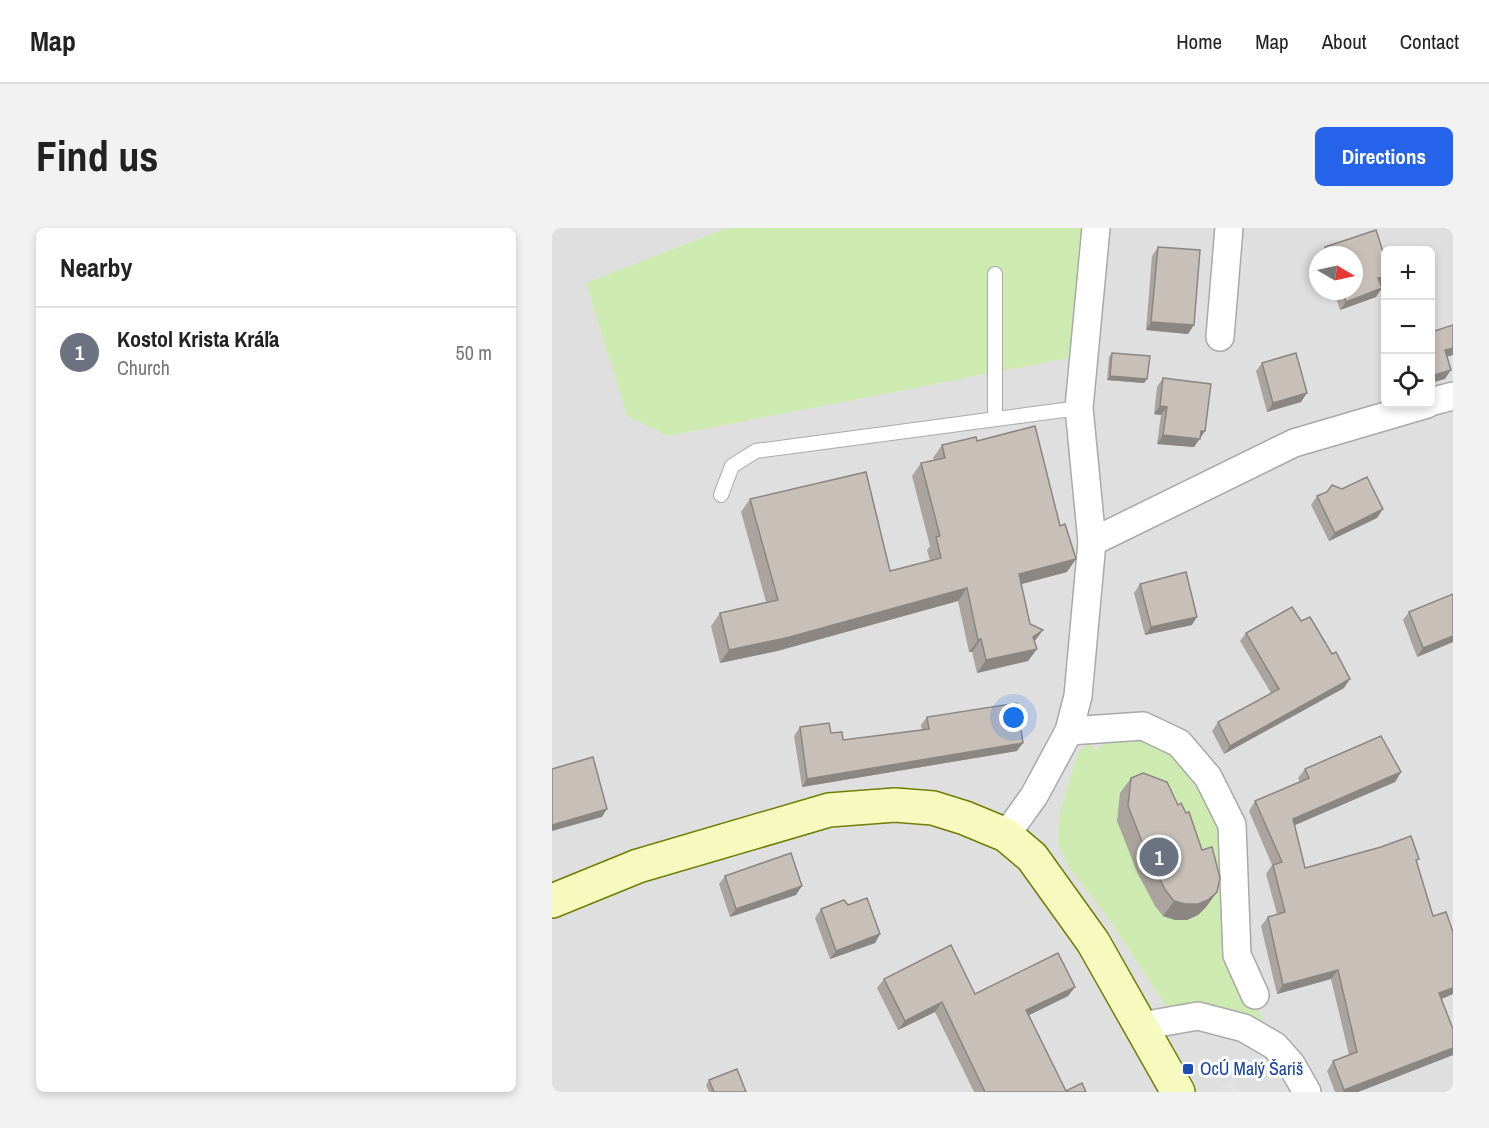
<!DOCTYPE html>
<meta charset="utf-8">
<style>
body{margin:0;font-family:"Archivo Narrow",sans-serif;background:#f2f2f2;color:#222}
.controls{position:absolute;right:18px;top:18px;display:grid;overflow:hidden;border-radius:9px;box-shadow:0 3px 9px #0003}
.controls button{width:54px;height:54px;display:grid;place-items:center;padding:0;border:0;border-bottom:2px solid #e0e0e0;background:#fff;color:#222;font:30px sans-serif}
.compass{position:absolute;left:757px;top:18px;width:54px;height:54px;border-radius:50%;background:#fff;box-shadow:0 3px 9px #0003;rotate:99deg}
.you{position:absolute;left:462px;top:490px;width:21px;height:21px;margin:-15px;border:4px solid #fff;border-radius:50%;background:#1a73e8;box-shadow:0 0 0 9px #1a73e833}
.badge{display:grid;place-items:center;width:39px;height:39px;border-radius:50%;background:#2563eb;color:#fff;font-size:20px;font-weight:700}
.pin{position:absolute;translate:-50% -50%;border:3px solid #fff;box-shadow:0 2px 6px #0006}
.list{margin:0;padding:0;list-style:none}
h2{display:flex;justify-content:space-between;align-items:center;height:78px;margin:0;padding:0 24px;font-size:26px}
h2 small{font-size:20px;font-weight:400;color:#767676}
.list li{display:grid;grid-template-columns:39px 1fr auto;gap:18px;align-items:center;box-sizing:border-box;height:90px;padding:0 24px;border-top:2px solid #e0e0e0}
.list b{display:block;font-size:22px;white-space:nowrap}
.list p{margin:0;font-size:20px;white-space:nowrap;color:#767676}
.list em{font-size:20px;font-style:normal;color:#767676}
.icon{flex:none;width:33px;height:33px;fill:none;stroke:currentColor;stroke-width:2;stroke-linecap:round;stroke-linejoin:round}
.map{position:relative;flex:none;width:901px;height:864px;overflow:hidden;border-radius:9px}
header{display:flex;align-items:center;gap:36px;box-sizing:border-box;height:84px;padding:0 30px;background:#fff;border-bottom:2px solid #e0e0e0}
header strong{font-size:28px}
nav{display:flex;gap:33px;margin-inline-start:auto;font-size:21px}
.intro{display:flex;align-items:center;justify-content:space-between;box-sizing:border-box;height:144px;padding:0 36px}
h1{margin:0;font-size:42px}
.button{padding:15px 27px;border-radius:9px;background:#2563eb;color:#fff;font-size:21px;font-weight:700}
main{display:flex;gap:36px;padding:0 36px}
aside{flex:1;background:#fff;border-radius:9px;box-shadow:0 3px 9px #0003}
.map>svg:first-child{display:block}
</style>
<header>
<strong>Map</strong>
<nav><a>Home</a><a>Map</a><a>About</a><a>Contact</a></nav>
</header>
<div class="intro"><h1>Find us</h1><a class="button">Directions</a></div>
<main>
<aside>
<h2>Nearby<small></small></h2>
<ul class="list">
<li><span class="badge" style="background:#6b7280">1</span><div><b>Kostol Krista Kráľa</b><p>Church</p></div><em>50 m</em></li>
</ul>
</aside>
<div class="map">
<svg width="901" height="864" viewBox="0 0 901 864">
<rect width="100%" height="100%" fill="#f2efe9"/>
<path fill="#e0dfdf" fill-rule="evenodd" d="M 0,0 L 174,0 L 35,55 L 544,0 L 901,0 L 901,864 L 0,864 ZM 834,22 L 878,22 L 878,176 L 834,176 ZM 766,27 L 802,27 L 802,63 L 766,63 Z"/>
<g fill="#cdebb0">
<path d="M 174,0 L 544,0 L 532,127 L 116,208 L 75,188 L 34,55 Z"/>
<path d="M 578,508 L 608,518 L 623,529 L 660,584 L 668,612 L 672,729 L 708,786 L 714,802 L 665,783 L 613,777 L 559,694 L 517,640 L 506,616 L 507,588 L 526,524 L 537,514 L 543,522 L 561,511 Z"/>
</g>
<path fill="#e2e2e2" d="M 680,851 L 688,864 L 660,864 Z"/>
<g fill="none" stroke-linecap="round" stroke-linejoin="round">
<defs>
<g id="lane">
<path d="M 443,191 L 443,46"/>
<path d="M 169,267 L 180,238 L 204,223 L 527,180"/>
</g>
<g id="street">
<path d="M 668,109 L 677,0"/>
<path d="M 878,174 L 901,168"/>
<path d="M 540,314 L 742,215 L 875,176"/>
<path d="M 517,503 L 591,498 L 627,515 L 656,549 L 680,597 L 685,727 L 703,767"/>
<path d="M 454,607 L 482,568 L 517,503 L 526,468 L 540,314 L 527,180 L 544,0"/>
<path d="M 589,798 L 646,788 L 692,800 L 723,818 L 739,836 L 755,864"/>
</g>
<path id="secondary" d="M 0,673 L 86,638 L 277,582 L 343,577 L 381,580 L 413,590 L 454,607 L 480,629 L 541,714 L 626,864"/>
</defs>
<use href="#lane" stroke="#a9a9a9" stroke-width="16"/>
<use href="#street" stroke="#a9a9a9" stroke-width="30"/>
<use href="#secondary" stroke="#707d05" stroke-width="36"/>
<use href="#lane" stroke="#fff" stroke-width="14"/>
<use href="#street" stroke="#fff" stroke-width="27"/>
<use href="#secondary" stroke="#f7fabf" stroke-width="33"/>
</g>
<g fill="#aba49e">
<path d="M 606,19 L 636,106 L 594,102 L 600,28 Z"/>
<path d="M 773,19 L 834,33 L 834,53 L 832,55 L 828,56 L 824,69 L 788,82 L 784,70 L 781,71 L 779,63 L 802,63 L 802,27 L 767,27 Z"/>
<path d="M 560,125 L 595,151 L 592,155 L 555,152 L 557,129 Z"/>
<path d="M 710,135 L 749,174 L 715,184 L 704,143 Z"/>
<path d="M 611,150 L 653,203 L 642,219 L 605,216 L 609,187 L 602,186 L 605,159 Z"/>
<path d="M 425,213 L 515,344 L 469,356 L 478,396 L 491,402 L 482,413 L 485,421 L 476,433 L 425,445 L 420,424 L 417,424 L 406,373 L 225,423 L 168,435 L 159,398 L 168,385 L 214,374 L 189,284 L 198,271 L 338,343 L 378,333 L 375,322 L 378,318 L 360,248 L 369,235 L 382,232 L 381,230 L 390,217 Z"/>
<path d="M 765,268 L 825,290 L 777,313 L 759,277 Z"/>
<path d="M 588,356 L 640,397 L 593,407 L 582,365 Z"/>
<path d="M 901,366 L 901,414 L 865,429 L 851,392 L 857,384 Z"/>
<path d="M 749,393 L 792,460 L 672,526 L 660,503 L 666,494 L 719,465 L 688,413 L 694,405 Z"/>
<path d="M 375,489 L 465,523 L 250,559 L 242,508 L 248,499 L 279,505 L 291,512 L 370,502 L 369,497 Z"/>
<path d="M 753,541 L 849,544 L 843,554 L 742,597 L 753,640 L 865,634 L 881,688 L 901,704 L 901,766 L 890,771 L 901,801 L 901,827 L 806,864 L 783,864 L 775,843 L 781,833 L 797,827 L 779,751 L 725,766 L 709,698 L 716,689 L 725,686 L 714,646 L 720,637 L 697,583 L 703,573 L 748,554 L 746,550 Z"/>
<path d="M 579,550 L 665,664 L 654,679 L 646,687 L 635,692 L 623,692 L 611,688 L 603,678 L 585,644 L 565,593 L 568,565 Z"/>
<path d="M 173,648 L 244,667 L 178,689 L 167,656 Z"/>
<path d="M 296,677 L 328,706 L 323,715 L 278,731 L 263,690 L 269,681 Z"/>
<path d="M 332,751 L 423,766 L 523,759 L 516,768 L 477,787 L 514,863 L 534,864 L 422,864 L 383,784 L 346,802 L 325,760 Z"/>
<path d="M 157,852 L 194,864 L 157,864 L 154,857 Z"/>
</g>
<g fill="#8b8681">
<path d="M 834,48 L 834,53 L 832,55 L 820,59 L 826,50 Z"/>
<path d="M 830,60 L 824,69 L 788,82 L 794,74 Z"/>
<path d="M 787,63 L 789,63 L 784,70 L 781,71 Z"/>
<path d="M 599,94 L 642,97 L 636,106 L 594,102 Z"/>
<path d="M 901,120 L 901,127 L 887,131 L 893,122 Z"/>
<path d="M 899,142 L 893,151 L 879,155 L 879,148 Z"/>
<path d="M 558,148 L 595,151 L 592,155 L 555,152 Z"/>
<path d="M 755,165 L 749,174 L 715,184 L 721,175 Z"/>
<path d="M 608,178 L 615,179 L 609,187 L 602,186 Z"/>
<path d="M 649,203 L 653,203 L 642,219 L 605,216 L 611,207 Z"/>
<path d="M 831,281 L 825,290 L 777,313 L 783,305 Z"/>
<path d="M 524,331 L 515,344 L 458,359 L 467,346 Z"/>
<path d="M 415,360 L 406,373 L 225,423 L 168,435 L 177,422 Z"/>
<path d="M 645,389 L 640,397 L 593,407 L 599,399 Z"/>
<path d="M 491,402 L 482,414 L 481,409 Z"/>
<path d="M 901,408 L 901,414 L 865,429 L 871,420 Z"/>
<path d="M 429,411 L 420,424 L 417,424 L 426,412 Z"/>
<path d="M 485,421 L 476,433 L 425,445 L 434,432 Z"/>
<path d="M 798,451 L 792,460 L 672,526 L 678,518 Z"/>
<path d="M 471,515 L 465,523 L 250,559 L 255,551 Z"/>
<path d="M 849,544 L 843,554 L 734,601 L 741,591 Z"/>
<path d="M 55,581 L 50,589 L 0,603 L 0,597 Z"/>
<path d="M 250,658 L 244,667 L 178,689 L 184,681 Z"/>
<path d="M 665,664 L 654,679 L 646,687 L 635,692 L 623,692 L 611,688 L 622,673 Z"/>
<path d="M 328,706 L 323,715 L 278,731 L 284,723 Z"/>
<path d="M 786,742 L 779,751 L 725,766 L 731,757 Z"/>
<path d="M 523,759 L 516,768 L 467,792 L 474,782 Z"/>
<path d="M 901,760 L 901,766 L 881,774 L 887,765 Z"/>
<path d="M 390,774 L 383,784 L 346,802 L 353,793 Z"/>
<path d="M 901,820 L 901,827 L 806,864 L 791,864 L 792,862 Z"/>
</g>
<g fill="#c7bfb8" stroke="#8b8681" stroke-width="1.5">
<path d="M 824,2 L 834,33 L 834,48 L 826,50 L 830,60 L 794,74 L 790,63 L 802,63 L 802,27 L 776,27 L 773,19 Z"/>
<path d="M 606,19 L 648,22 L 642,97 L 599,94 Z"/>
<path d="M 901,97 L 901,120 L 893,122 L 899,142 L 879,148 L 879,104 Z"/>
<path d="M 560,125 L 598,128 L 595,151 L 558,148 Z"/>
<path d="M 744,125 L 755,165 L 721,175 L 710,135 Z"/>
<path d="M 611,150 L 659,156 L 653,203 L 649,203 L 648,211 L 611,207 L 615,179 L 608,178 Z"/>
<path d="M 483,198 L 508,298 L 513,296 L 524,331 L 467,346 L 478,396 L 491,402 L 481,409 L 485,421 L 434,432 L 429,411 L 426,412 L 415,360 L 234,410 L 177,422 L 168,385 L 226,372 L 198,271 L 314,244 L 338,343 L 389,330 L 384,309 L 388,308 L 369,235 L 393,230 L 390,217 L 424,209 L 425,213 Z"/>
<path d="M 815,249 L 831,281 L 783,305 L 765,268 L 775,264 L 780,257 L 790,261 Z"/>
<path d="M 634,344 L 645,389 L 599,399 L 588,356 Z"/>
<path d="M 901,366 L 901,408 L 871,420 L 857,384 Z"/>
<path d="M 740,379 L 749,393 L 758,389 L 780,426 L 784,424 L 798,451 L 678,518 L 666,494 L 727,461 L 694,405 Z"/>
<path d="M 465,475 L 471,515 L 255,551 L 248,499 L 277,495 L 279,505 L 290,504 L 291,512 L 377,501 L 375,489 Z"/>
<path d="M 829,508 L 849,544 L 741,591 L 753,640 L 829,619 L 859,608 L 867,631 L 864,632 L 881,688 L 894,684 L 901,704 L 901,760 L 887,765 L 901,801 L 901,820 L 792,862 L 781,833 L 805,824 L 786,742 L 731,757 L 716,689 L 733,684 L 721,637 L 730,634 L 703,573 L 757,550 L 753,541 Z"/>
<path d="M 41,529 L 55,581 L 0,597 L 0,541 Z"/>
<path d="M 591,545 L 615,554 L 626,577 L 629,575 L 634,585 L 637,584 L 650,622 L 660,619 L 668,650 L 665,664 L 656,672 L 646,676 L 633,676 L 622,673 L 614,663 L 596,629 L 576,578 L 579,550 Z"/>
<path d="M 239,625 L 250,658 L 184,681 L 173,648 Z"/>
<path d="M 315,670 L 328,706 L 284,723 L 269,681 L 292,672 L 296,677 Z"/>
<path d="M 399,717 L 423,766 L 506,725 L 523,759 L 474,782 L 514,863 L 530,855 L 534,864 L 433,864 L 390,774 L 353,793 L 332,751 Z"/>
<path d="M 185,841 L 194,864 L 162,864 L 157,852 Z"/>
</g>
<rect fill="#1a4fb4" stroke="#fff" stroke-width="2" x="630" y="835" width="12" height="12" rx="3"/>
<g text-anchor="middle" stroke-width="6" stroke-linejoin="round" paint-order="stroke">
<g font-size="18" fill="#164399" stroke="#fff" text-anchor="start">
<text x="648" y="847">OcÚ Malý Šariš</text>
</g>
</g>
</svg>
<div class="controls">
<button>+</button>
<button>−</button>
<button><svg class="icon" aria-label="locate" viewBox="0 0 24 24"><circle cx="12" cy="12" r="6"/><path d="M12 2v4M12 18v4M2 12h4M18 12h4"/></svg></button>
</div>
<svg class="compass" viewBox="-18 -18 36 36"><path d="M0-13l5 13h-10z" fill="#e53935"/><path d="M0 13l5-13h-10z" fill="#767676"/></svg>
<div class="you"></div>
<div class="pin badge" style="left:607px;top:629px;background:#6b7280">1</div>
</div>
</main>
